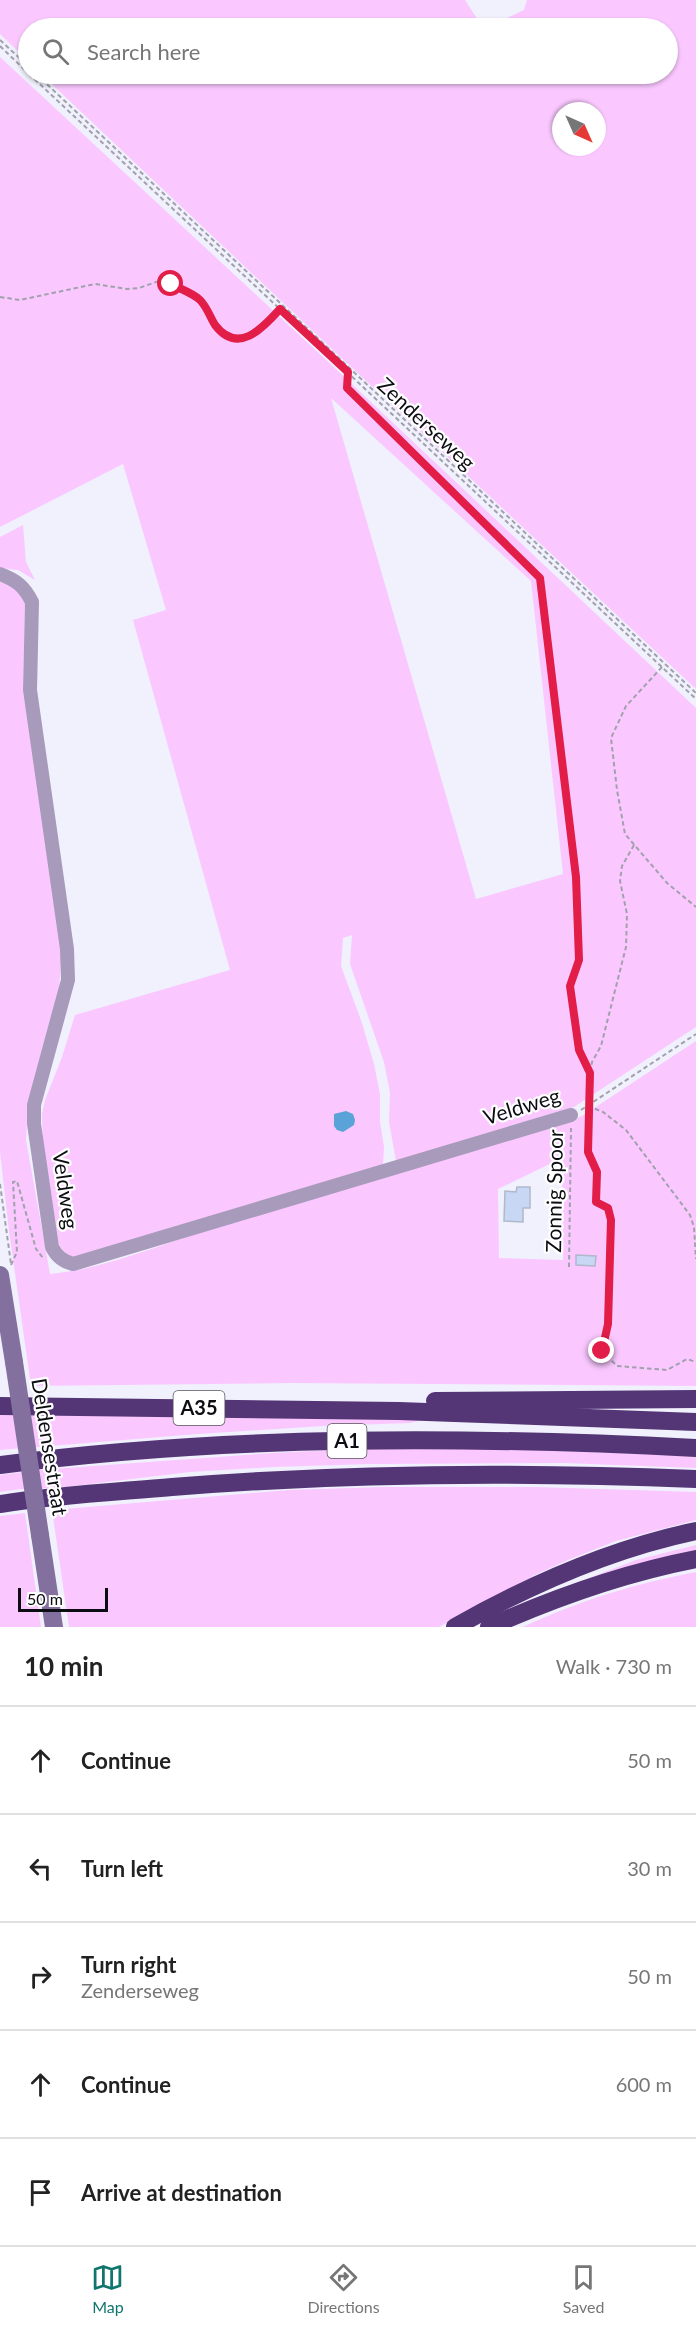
<!DOCTYPE html>
<meta charset="utf-8">
<style>
body{margin:0;font-family:Lato,sans-serif;background:#f2f2f2;color:#222}
.compass{position:absolute;left:552px;top:102px;width:54px;height:54px;border-radius:50%;background:#fff;box-shadow:0 2px 4px #0004;rotate:135deg}
.scale{position:absolute;left:18px;bottom:15px;width:90px;box-sizing:border-box;padding-left:6px;border:3px solid #0c0c13;border-top:0;font-size:16px;line-height:21px;white-space:nowrap;color:#0c0c13;-webkit-text-stroke:4px #fff;paint-order:stroke}
.stop{position:absolute;width:18px;height:18px;margin:-14px;border:4px solid #e11d48;border-radius:50%;background:#fff}
.stop.end{background:#e11d48;border-color:#fff;box-shadow:0 2px 6px #0008}
.list{margin:0;padding:0;list-style:none}
h2{display:flex;justify-content:space-between;align-items:center;height:78px;margin:0;padding:0 24px;font-size:26px}
h2 small{font-size:20px;font-weight:400;color:#767676}
.list li{display:grid;grid-template-columns:39px 1fr auto;gap:18px;align-items:center;box-sizing:border-box;height:108px;padding:0 24px;border-top:2px solid #e0e0e0}
.list b{display:block;font-size:22px;white-space:nowrap}
.list p{margin:0;font-size:20px;white-space:nowrap;color:#767676}
.list em{font-size:20px;font-style:normal;color:#767676}
.icon{flex:none;width:33px;height:33px;fill:none;stroke:currentColor;stroke-width:2;stroke-linecap:round;stroke-linejoin:round}
.map{position:relative;flex:none;width:696px;height:1627px;overflow:hidden}
.search{position:absolute;background:#fff;box-shadow:0 2px 4px #0004;left:18px;right:18px;top:18px;height:66px;display:flex;align-items:center;gap:15px;box-sizing:border-box;padding:0 21px;border-radius:33px;color:#767676;font-size:22px}
.sheet{height:618px;background:#fff}
nav{display:flex;justify-content:space-around;align-items:center;box-sizing:border-box;height:84px;border-top:2px solid #e0e0e0;background:#fff;font-size:16px;color:#767676}
nav a{display:grid;justify-items:center;gap:3px}
nav .on{color:#0f766e}
.map>svg:first-child{display:block}
</style>
<div class="map">
<svg width="696" height="1627" viewBox="0 0 696 1627">
<rect width="100%" height="100%" fill="#f0f1fd"/>
<g fill="#fac8ff" fill-rule="evenodd">
<path d="M 0,0 L 465,0 L 483,28 L 28,28 L 28,61 L 0,34 Z"/>
<path d="M 527,0 L 696,0 L 696,689 L 333,350 L 41,74 L 668,74 L 668,28 L 486,28 L 524,10 ZM 561,111 L 597,111 L 597,147 L 561,147 Z"/>
<path d="M 0,57 L 322,356 L 696,708 L 696,1027 L 574,1107 L 396,1161 L 389,1122 L 390,1093 L 384,1062 L 350,964 L 352,935 L 343,938 L 341,966 L 362,1023 L 374,1064 L 380,1094 L 380,1122 L 384,1147 L 383,1165 L 77,1258 C 66,1257 63,1251 58,1242 L 43,1149 L 42,1114 L 45,1100 L 62,1057 L 75,1015 L 230,970 L 133,620 L 166,610 L 123,464 L 0,527 ZM 331,398 L 531,581 L 563,874 L 476,899 Z"/>
<path d="M 23,525 L 26,562 L 35,580 L 18,570 L 0,568 L 0,537 Z"/>
<path d="M 0,579 L 13,584 L 25,601 L 23,691 L 59,924 L 61,959 L 59,990 L 28,1104 L 26,1140 L 50,1274 C 104,1269 156,1246 208,1230 C 326,1195 444,1159 562,1125 L 582,1116 L 696,1041 L 696,1386 L 291,1383 L 31,1386 L 9,1231 L 0,1152 ZM 562,1158 L 563,1260 L 499,1258 L 498,1189 Z"/>
<path d="M 0,1413 L 422,1420 L 410,1423 L 323,1426 L 198,1434 L 0,1450 Z"/>
<path d="M 376,1448 L 492,1448 L 696,1456 L 696,1468 L 564,1463 L 371,1464 L 274,1467 L 190,1472 L 57,1488 L 21,1489 L 0,1492 L 0,1475 L 38,1470 L 272,1453 Z"/>
<path d="M 383,1487 L 537,1487 L 696,1492 L 696,1520 L 616,1541 L 568,1560 L 537,1574 L 439,1627 L 69,1627 L 52,1510 L 288,1490 Z"/>
<path d="M 25,1513 L 41,1627 L 0,1627 L 0,1516 Z"/>
<path d="M 696,1545 L 696,1556 L 563,1588 L 636,1560 Z"/>
<path d="M 696,1572 L 696,1627 L 523,1627 C 580,1600 634,1584 696,1572 Z"/>
</g>
<path fill="#5aa3d8" d="M 346,1111 L 353,1114 L 355,1120 L 354,1125 L 343,1132 L 337,1130 L 334,1126 L 334,1114 Z"/>
<g fill="#c7d7f4" stroke="#afb9ca" stroke-width="1.5">
<path d="M 517,1187 L 530,1187 L 530,1208 L 523,1208 L 523,1222 L 504,1221 L 505,1191 L 516,1192 Z"/>
<path d="M 576,1255 L 596,1256 L 595,1266 L 576,1265 Z"/>
</g>
<g fill="none" stroke-linecap="round" stroke-linejoin="round">
<g stroke="#a1a1ac" stroke-width="2" stroke-dasharray="4.5 3" stroke-linecap="butt">
<path d="M 0,40 L 28,66"/>
<path d="M 0,46 L 28,73"/>
<path d="M 29,74 L 696,699"/>
<path d="M 36,74 L 696,693"/>
<path d="M 0,297 L 20,300 L 95,284 L 127,289 L 139,288 L 159,281 L 171,284 L 200,300 L 217,327 L 223,333 L 237,339 L 255,334 L 284,306"/>
<path d="M 349,371 L 347,389 L 540,578 L 576,877 L 579,960 L 571,986 L 579,1050 L 590,1073"/>
<path d="M 662,667 L 626,706 L 611,738 L 617,790 L 625,834 L 667,883 L 696,907"/>
<path d="M 634,845 L 622,866 L 620,881 L 627,914 L 626,947 L 601,1046 L 592,1062 L 590,1073 L 588,1152 L 597,1172 L 596,1202 L 608,1208 L 611,1220 L 608,1324 L 602,1351 L 617,1366 L 667,1370 L 687,1359 L 696,1362"/>
<path d="M 588,1106 L 603,1112 L 626,1130 L 690,1215 L 694,1227 L 696,1259"/>
<path d="M 581,1110 L 696,1034"/>
<path d="M 0,1184 L 11,1264"/>
<path d="M 11,1265 L 17,1252 L 13,1182 L 17,1181 L 36,1249 L 43,1258"/>
<path d="M 569,1267 L 571,1128"/>
</g>
<path stroke="#a79aba" stroke-width="14" d="M 0,574 C 16,580 24,586 32,602 L 30,690 L 67,949 L 68,980 L 34,1105 L 34,1124 L 52,1247 C 57,1257 63,1261 73,1264 L 571,1115"/>
<g stroke="#83709e" stroke-width="18">
<path d="M 0,1275 L 14,1362"/>
<path d="M 40,1535 L 54,1627"/>
</g>
<g stroke="#543676" stroke-width="18">
<path d="M 435,1401 L 696,1399"/>
<path d="M 0,1406 L 399,1411 L 696,1422"/>
<path d="M 0,1465 C 230,1435 464,1436 696,1448"/>
<path d="M 0,1504 C 57,1495 115,1492 172,1487 C 346,1473 522,1472 696,1479"/>
<path d="M 455,1627 C 531,1584 610,1549 696,1531"/>
<path d="M 489,1627 C 556,1597 624,1573 696,1559"/>
</g>
<path stroke="#83709e" stroke-width="18" d="M 14,1362 L 40,1535"/>
</g>
<g fill="none" stroke-linecap="round" stroke-linejoin="round">
<path stroke="#e11d48" stroke-width="8" d="M 171,284 C 180,289 193,293 200,300 C 207,307 210,317 215,325 C 238,355 262,329 280,309 L 348,372 L 347,388 L 540,578 L 576,877 L 579,960 L 570,986 L 579,1050 L 590,1073 L 588,1152 L 597,1172 L 596,1202 L 608,1208 L 611,1220 L 608,1324 L 602,1351"/>
</g>
<g text-anchor="middle" stroke-width="4.5" stroke-linejoin="round" paint-order="stroke">
<g fill="#fff" stroke="#55555a" stroke-width="1.5">
<rect x="173.5" y="1391" width="51" height="34" rx="4.5"/>
<rect x="327.5" y="1424" width="39" height="34" rx="4.5"/>
</g>
<g font-size="20" font-weight="bold" fill="#0c0c13">
<text x="199" y="1415">A35</text>
<text x="347" y="1448">A1</text>
</g>
<g font-size="21" fill="#0c0c13" stroke="#fff">
<text transform="translate(426 424) rotate(43)" y="7">Zenderseweg</text>
<text transform="translate(522 1107) rotate(-17)" y="7">Veldweg</text>
<text transform="translate(65 1190) rotate(82)" y="7">Veldweg</text>
<text transform="translate(555 1191) rotate(-89)" y="7">Zonnig Spoor</text>
<text transform="translate(49 1447) rotate(81)" y="7">Deldensestraat</text>
</g>
</g>
</svg>
<svg class="compass" viewBox="-18 -18 36 36"><path d="M0-13l5 13h-10z" fill="#e53935"/><path d="M0 13l5-13h-10z" fill="#767676"/></svg>
<div class="scale">50 m</div>
<div class="stop" style="left:171px;top:284px"></div>
<div class="stop end" style="left:602px;top:1351px"></div>
<div class="search"><svg class="icon" aria-label="search" viewBox="0 0 24 24"><circle cx="10" cy="10" r="6"/><path d="M15 15l6 6"/></svg>Search here</div>
</div>
<section class="sheet">
<h2>10 min<small>Walk · 730 m</small></h2>
<ul class="list">
<li><svg class="icon" aria-label="ahead" viewBox="0 0 24 24"><path d="M12 20V5M6 11l6-6 6 6"/></svg><div><b>Continue</b></div><em>50 m</em></li>
<li><svg class="icon" aria-label="left" viewBox="0 0 24 24"><path d="M17 20v-9H6M10 6l-5 5 5 5"/></svg><div><b>Turn left</b></div><em>30 m</em></li>
<li><svg class="icon" aria-label="right" viewBox="0 0 24 24"><path d="M7 20v-9h11M14 6l5 5-5 5"/></svg><div><b>Turn right</b><p>Zenderseweg</p></div><em>50 m</em></li>
<li><svg class="icon" aria-label="ahead" viewBox="0 0 24 24"><path d="M12 20V5M6 11l6-6 6 6"/></svg><div><b>Continue</b></div><em>600 m</em></li>
<li><svg class="icon" aria-label="arrive" viewBox="0 0 24 24"><path d="M6 21V4h12l-3 4 3 4H6"/></svg><div><b>Arrive at destination</b></div></li>
</ul>
</section>
<nav>
<a class="on"><svg class="icon" aria-label="map" viewBox="0 0 24 24"><path d="M3 6l6-2 6 2 6-2v14l-6 2-6-2-6 2zM9 4v14M15 6v14"/></svg>Map</a>
<a><svg class="icon" aria-label="directions" viewBox="0 0 24 24"><path d="M12 3l9 9-9 9-9-9zM9 14v-3h6M13 9l2 2-2 2"/></svg>Directions</a>
<a><svg class="icon" aria-label="saved" viewBox="0 0 24 24"><path d="M7 4h10v16l-5-4-5 4z"/></svg>Saved</a>
</nav>
